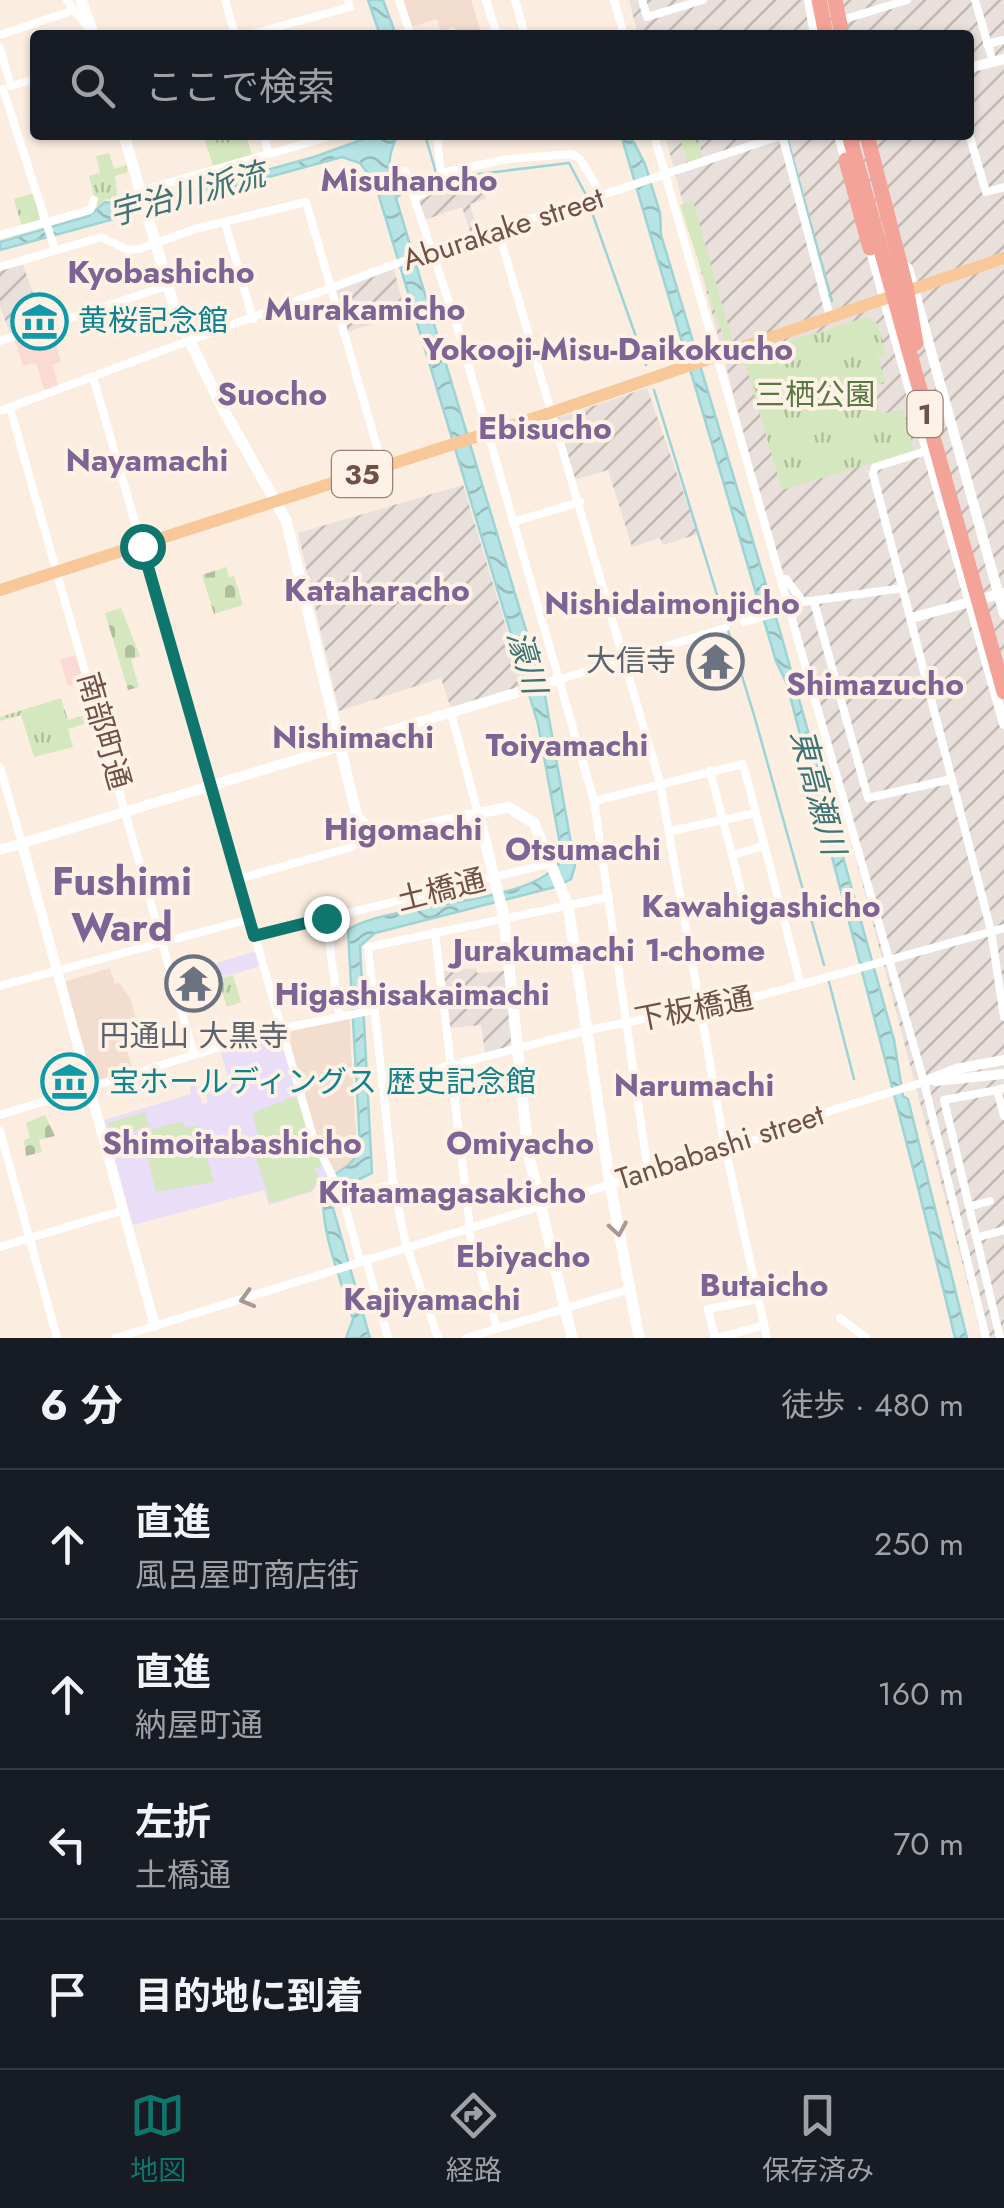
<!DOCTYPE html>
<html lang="ja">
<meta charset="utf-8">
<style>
body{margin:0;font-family:Jost,"Noto Sans JP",sans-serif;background:#242831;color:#f1f3f6}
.stop{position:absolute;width:30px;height:30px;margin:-22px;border:8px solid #0f766e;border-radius:50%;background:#fff}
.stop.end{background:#0f766e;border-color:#fff;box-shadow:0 2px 10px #0008}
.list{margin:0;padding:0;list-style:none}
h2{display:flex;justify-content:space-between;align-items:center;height:130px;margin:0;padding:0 40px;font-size:42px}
h2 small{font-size:32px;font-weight:400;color:#9ea1a6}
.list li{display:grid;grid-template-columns:65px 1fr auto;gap:30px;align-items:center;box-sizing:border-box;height:150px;padding:0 40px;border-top:2px solid #363941}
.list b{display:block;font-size:38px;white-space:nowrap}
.list p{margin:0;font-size:32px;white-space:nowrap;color:#9ea1a6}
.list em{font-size:32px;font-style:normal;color:#9ea1a6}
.icon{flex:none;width:55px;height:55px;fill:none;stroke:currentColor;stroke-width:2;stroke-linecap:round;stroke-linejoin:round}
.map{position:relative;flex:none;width:1004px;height:1338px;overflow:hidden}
.search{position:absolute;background:#171b24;box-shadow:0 2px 8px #0004;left:30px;right:30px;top:30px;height:110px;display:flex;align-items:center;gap:25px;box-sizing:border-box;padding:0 35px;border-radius:10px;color:#9ea1a6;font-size:38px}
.sheet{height:730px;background:#171b24}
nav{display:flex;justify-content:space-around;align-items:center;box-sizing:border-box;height:140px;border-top:2px solid #363941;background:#171b24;font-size:28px;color:#9ea1a6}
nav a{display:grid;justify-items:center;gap:5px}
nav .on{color:#0f766e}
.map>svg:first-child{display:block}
</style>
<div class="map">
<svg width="1004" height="1338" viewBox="0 0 1004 1338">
<defs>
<pattern id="industrial-furrows" width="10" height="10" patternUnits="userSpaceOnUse" patternTransform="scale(2.5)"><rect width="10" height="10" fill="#e9e0db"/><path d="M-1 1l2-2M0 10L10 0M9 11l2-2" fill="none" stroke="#c1b8b4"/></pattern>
<pattern id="cemetery-stones" width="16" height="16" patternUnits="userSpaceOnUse" patternTransform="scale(2.5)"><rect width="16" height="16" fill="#d5e7bf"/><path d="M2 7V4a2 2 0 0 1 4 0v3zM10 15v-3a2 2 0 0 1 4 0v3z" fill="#b1be9d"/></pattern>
<pattern id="park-tufts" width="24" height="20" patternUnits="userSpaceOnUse" patternTransform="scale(2.5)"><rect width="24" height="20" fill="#d5e7bf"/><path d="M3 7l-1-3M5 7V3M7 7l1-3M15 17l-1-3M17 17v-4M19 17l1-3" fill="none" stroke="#b1be9d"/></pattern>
<pattern id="water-waves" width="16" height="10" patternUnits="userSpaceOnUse" patternTransform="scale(2.5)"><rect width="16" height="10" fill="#b6e3e3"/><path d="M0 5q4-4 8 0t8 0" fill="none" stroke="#98baba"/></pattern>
</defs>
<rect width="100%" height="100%" fill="#fbede0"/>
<g fill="#f2ddcf">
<path d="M 403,0 L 471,0 L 482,35 L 461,35 L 454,27 L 441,31 L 437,19 L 411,27 Z"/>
<path d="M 110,968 L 115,984 L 120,983 L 130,998 L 137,1022 L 148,1019 L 152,1032 L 124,1040 L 133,1071 L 94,1083 L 64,982 Z"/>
<path d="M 349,1017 L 357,1149 L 351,1164 L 334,1172 L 315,1135 L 286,1036 L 288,1031 Z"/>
</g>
<g fill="#fbdad4">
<path d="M 50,327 L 61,362 L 52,365 L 59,388 L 45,392 L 36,363 L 23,366 L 14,338 Z"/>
<path d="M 79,654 L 87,680 L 68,686 L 60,660 Z"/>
</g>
<g fill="url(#industrial-furrows)">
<path d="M 629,0 L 1004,0 L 1004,1338 L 982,1338 L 665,135 L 969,135 L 969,35 L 638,35 Z"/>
<path d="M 480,179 L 486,199 L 470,204 L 478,233 L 471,235 L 462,207 L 424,220 L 417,199 Z"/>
<path d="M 22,262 L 44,324 L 11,335 L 0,307 L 0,269 Z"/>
<path d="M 394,269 L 405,313 L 348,332 L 336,291 Z"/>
<path d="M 647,388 L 698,534 L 663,545 L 660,538 L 632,547 L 608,470 L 574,480 L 557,418 Z"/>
<path d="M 463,485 L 524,686 L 451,709 L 441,678 L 339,711 L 298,533 Z"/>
<path d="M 476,968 L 477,973 L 507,971 L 512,1041 L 509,1048 L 485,1054 L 481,1025 L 450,1028 L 443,971 Z"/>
</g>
<g fill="#eaddf7">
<path d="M 256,951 L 260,966 L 219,978 L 214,964 Z"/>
<path d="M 266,1040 L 268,1045 L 282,1041 L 328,1175 L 311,1192 L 269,1205 L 264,1190 L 133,1225 L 104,1120 L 191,1094 L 189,1085 L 196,1083 L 202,1104 L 208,1103 L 204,1088 L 229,1080 L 221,1053 Z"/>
</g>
<g fill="#d5e7bf">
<path d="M 693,201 L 732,339 L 724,339 L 680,205 Z"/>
<path d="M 296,1096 L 322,1165 L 315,1169 L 320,1179 L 311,1191 L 270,1203 L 251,1141 L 259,1138 L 252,1113 Z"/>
<path d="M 145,1112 L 149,1127 L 112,1137 L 108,1123 Z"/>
<path d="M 183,1121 L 185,1128 L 199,1125 L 214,1182 L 156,1192 L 142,1137 L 146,1131 Z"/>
</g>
<g fill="url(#cemetery-stones)">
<path d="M 226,567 L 229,577 L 234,576 L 243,605 L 214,614 L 202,575 Z"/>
<path d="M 121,608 L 140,656 L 131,659 L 139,687 L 128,690 L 105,613 Z"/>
<path d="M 45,1115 L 55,1136 L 39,1140 L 42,1152 L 26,1156 L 24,1140 L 30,1138 L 26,1123 Z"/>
</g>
<g fill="url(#park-tufts)">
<path d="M 246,135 L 252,155 L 213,166 L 204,137 Z"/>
<path d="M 697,135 L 703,157 L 688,163 L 680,139 Z"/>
<path d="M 109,153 L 114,169 L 126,165 L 128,172 L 115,176 L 118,201 L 106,199 L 97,207 L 89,176 L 100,173 L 96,156 Z"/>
<path d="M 35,193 L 40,222 L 22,227 L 14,199 Z"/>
<path d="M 866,317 L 878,324 L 886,354 L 878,356 L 885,383 L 873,387 L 881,414 L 903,409 L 914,451 L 782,490 L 743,356 Z"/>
<path d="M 61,698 L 68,720 L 96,712 L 99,719 L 68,729 L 73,747 L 34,757 L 21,715 L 0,721 L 0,717 Z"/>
<path d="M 233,975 L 241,1002 L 227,1007 L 218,979 Z"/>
</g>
<g fill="url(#water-waves)" stroke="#9cd4d5" stroke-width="2.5">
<path d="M 368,0 L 383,0 L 396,35 L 380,35 Z"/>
<path d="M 375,135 L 398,135 C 386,158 388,170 395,195 L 402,193 L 396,198 L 544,690 L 575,866 L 571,879 L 555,887 L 375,933 L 360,946 L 372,1173 L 343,1187 L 333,1208 L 370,1338 L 346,1338 L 353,1319 C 343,1286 313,1214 327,1184 C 335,1167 353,1172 360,1145 L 348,930 C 388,901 548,906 562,855 L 538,724 L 375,183 L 360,163 L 342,157 L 0,250 L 0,242 L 89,216 L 105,202 L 136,206 L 314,157 Z"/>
<path d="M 621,135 L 630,135 L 645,164 L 660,213 L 661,235 L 782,638 L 894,1040 L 903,1096 L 908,1099 L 967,1338 L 955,1338 C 903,1119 843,903 787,684 L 776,661 Z"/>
</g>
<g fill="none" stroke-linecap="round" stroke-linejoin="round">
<g stroke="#9cd4d5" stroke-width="2.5">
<path d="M 425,135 L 437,176"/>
<path d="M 788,141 L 832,301"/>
<path d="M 445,178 L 569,163 L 586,195"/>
<path d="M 589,204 L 646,365"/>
<path d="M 654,390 L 754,715 L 824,965"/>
<path d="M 829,982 L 854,1079"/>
</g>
<g stroke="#fff" stroke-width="8">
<path d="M 67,0 L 91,32"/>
<path d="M 225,0 L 235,35"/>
<path d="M 399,0 L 411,35"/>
<path d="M 486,0 L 497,35"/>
<path d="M 515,0 L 525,35"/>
<path d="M 614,0 L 624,35"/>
<path d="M 642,0 L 647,17 L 703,0"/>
<path d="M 975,0 L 993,62"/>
<path d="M 842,20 L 907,0"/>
<path d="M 0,35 L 74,10"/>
<path d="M 248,35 L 350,7 L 348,0"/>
<path d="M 987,44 L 1004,40"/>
<path d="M 0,48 L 11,86"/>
<path d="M 11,86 L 35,79"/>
<path d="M 3,89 L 55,250"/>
<path d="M 969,134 L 986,192 L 1004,187"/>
<path d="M 264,135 L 269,154"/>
<path d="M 654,135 L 924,1082 L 986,1338"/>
<path d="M 782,135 L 830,317"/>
<path d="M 405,171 L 457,326 L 594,801 L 648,1171"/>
<path d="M 442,173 L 508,159 L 572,154 L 580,159 L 602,196"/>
<path d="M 140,191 L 335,135"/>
<path d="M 414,198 L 442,185 L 437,135"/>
<path d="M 225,223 L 253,319"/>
<path d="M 498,230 L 660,783 L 725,1147 L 767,1338"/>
<path d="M 0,235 L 90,210 L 94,200"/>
<path d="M 0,267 L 101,237 L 128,250 L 139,249 L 195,229 L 306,202 L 383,467"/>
<path d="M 0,341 L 167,286"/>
<path d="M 93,377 L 313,1137 L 343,1198 L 360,1261"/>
<path d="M 10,408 L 194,1055"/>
<path d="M 0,411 L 395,264 L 783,135"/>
<path d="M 926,451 L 875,467 L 873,474 L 991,931 L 1004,1017"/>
<path d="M 513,522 L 580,502"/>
<path d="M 786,579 L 803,602 L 903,588"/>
<path d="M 814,602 L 868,798 L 952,779"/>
<path d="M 744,622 L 792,608"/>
<path d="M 561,679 L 725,628"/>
<path d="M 451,713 L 478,813"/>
<path d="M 0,767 L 22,843"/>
<path d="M 710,770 L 748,917 L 780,908"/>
<path d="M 594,801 L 743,764 L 801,985"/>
<path d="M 671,831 L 755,813"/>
<path d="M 733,855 L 763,846"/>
<path d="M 238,879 L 352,847 L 370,830"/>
<path d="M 326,918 L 339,1014"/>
<path d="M 435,932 L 470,1228"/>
<path d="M 254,936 L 543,865 L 539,848"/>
<path d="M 0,986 L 250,919"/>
<path d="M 383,1083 L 588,1030 L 759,996 L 1004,928"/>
<path d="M 1004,1088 L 997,1090 L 1004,1116"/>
<path d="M 997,1090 L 944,1100 L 1000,1338"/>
<path d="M 0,1115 L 275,1030 L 374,1010"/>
<path d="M 0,1131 L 57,1338"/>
<path d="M 343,1198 L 394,1184"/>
<path d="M 971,1206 L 990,1201"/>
<path d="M 468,1228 L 497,1328"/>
<path d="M 979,1237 L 1004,1230"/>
<path d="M 0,1247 L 124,1210"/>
<path d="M 366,1259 L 388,1338"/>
<path d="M 840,1318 L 866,1338"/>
<path d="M 116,1338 L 770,1135 L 791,1123 L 924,1082"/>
<path d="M 438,1338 L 406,1245 L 393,1182 L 368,947 L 609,897"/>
<path d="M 466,1338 L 630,1289"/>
<path d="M 715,1338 L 708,1309 L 758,1299"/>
<path d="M 718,1338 L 764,1325"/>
</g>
<g stroke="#fff" stroke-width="10">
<path d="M 809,0 L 815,35"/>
<path d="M 969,68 L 1004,59"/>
<path d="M 839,135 L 847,165"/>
<path d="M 869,244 L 1004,724"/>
<path d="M 908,268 L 1004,614"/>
<path d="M 911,618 L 1003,593"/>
<path d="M 22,843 L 155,1326"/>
<path d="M 0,850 L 561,679"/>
<path d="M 935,1081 L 1004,1074"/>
<path d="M 924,1082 L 956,1069 L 1004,1060"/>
</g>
<g stroke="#fff" stroke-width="11">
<path d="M 81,0 L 94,35"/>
<path d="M 124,135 L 176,313 L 223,409 L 286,520 L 357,817 L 370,830 L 384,834 L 508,807 L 534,823 L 568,906 L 610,1184 L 639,1338"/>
<path d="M 478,813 L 504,917 L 528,1152 L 572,1338"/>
</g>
<path stroke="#f8c899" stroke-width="12" d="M 0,590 L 553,412 L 1004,258"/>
<g stroke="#f4a398" stroke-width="15">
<path d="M 819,0 L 826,35"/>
<path d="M 835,0 L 842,35"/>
<path d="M 849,135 L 1004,692"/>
<path d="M 867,135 L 906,287 L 916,343"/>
<path d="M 846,160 L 870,248"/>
</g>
</g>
<defs><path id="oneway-chevron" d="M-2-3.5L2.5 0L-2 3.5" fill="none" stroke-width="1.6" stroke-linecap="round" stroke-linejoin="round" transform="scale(2.5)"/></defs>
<g stroke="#a99791">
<use href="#oneway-chevron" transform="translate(618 1229) rotate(80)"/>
<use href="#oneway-chevron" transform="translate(247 1299) rotate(164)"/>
</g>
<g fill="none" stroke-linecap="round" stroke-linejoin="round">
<path stroke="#0f766e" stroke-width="12" d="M 142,546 L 254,936 L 326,918"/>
</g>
<defs>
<symbol id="museum-ring" viewBox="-11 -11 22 22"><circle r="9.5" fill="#fef1e5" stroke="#0f9aa8" stroke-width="1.5"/><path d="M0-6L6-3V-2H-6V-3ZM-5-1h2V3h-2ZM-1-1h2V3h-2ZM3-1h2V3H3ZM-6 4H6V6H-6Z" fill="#0f9aa8"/></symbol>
<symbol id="temple-ring" viewBox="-11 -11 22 22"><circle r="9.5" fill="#fef1e5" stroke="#6b7280" stroke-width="1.5"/><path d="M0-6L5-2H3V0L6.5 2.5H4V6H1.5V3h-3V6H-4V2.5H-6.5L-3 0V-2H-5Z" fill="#6b7280"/></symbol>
</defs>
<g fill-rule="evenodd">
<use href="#museum-ring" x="8" y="290" width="63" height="63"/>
<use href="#temple-ring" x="684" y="630" width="63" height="63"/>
<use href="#temple-ring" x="162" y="952" width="63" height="63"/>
<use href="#museum-ring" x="38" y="1050" width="63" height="63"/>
</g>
<g text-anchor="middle" stroke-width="8" stroke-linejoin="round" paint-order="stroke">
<g fill="#fef1e5" stroke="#9b8177" stroke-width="2.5">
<rect x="907.5" y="391" width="35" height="46" rx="8"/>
<rect x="332" y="451" width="60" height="46" rx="8"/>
</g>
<g font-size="28" font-weight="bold" fill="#705148">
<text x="925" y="424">1</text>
<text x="362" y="484">35</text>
</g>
<g font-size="30" fill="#705148" stroke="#fef1e5">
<text transform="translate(503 229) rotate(-18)" y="10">Aburakake street</text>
<text transform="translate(104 731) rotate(74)" y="10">南部町通</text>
<text transform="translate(441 890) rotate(-14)" y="10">土橋通</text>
<text transform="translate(694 1009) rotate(-11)" y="10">下板橋通</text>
<text transform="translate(720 1147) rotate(-18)" y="10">Tanbabashi street</text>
</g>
<g font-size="30" fill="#0d838f" stroke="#fef1e5" text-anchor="start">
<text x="78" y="331">黄桜記念館</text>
<text x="109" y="1092">宝ホールディングス 歴史記念館</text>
</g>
<g font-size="30" fill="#587741" stroke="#fef1e5">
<text x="815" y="405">三栖公園</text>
</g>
<g font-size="30" fill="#5b616d" stroke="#fef1e5" text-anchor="end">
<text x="676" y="671">大信寺</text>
<text x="194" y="1046" text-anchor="middle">円通山 大黒寺</text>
</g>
<g font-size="32" font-weight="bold" fill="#7d6494" stroke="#fef1e5">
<text x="409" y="191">Misuhancho</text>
<text x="161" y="283">Kyobashicho</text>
<text x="365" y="320">Murakamicho</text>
<text x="608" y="360">Yokooji-Misu-Daikokucho</text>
<text x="272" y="405">Suocho</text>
<text x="545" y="439">Ebisucho</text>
<text x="147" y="471">Nayamachi</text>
<text x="377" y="601">Kataharacho</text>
<text x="672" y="614">Nishidaimonjicho</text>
<text x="875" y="695">Shimazucho</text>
<text x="353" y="748">Nishimachi</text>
<text x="567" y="756">Toiyamachi</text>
<text x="403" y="840">Higomachi</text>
<text x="583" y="860">Otsumachi</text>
<text x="761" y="917">Kawahigashicho</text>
<text x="609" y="961">Jurakumachi 1-chome</text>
<text x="412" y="1005">Higashisakaimachi</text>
<text x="694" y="1096">Narumachi</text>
<text x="232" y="1154">Shimoitabashicho</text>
<text x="520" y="1154">Omiyacho</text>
<text x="452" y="1203">Kitaamagasakicho</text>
<text x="523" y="1267">Ebiyacho</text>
<text x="764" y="1296">Butaicho</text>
<text x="432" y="1310">Kajiyamachi</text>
</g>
<g font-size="32" font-style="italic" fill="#3d7576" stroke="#fef1e5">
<text transform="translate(187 194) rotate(-15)" y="11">宇治川派流</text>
<text transform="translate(527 662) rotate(74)" y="11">濠川</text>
<text transform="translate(818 792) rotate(75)" y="11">東高瀬川</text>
</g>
<g font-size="40" font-weight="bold" fill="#7d6494" stroke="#fef1e5">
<text x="122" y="895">Fushimi<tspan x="122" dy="46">Ward</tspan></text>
</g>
</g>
</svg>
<div class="stop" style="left:142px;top:546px"></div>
<div class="stop end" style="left:326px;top:918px"></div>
<div class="search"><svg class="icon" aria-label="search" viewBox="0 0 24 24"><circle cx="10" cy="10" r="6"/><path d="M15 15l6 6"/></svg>ここで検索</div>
</div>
<section class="sheet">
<h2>6 分<small>徒歩 · 480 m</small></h2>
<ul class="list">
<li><svg class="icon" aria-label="ahead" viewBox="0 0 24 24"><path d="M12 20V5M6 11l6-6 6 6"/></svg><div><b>直進</b><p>風呂屋町商店街</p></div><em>250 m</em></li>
<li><svg class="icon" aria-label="ahead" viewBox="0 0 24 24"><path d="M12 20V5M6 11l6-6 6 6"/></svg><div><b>直進</b><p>納屋町通</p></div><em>160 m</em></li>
<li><svg class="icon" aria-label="left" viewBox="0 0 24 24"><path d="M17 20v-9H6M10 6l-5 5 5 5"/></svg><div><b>左折</b><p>土橋通</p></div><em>70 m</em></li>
<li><svg class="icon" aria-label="arrive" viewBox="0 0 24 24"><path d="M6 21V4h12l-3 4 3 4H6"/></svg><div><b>目的地に到着</b></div></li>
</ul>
</section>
<nav>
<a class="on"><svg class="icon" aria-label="map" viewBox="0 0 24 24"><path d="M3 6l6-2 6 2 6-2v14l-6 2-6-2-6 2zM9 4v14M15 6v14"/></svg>地図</a>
<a><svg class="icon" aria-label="directions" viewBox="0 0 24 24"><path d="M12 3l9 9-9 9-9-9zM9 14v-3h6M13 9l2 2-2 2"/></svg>経路</a>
<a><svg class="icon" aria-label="saved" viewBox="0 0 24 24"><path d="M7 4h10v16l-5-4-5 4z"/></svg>保存済み</a>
</nav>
